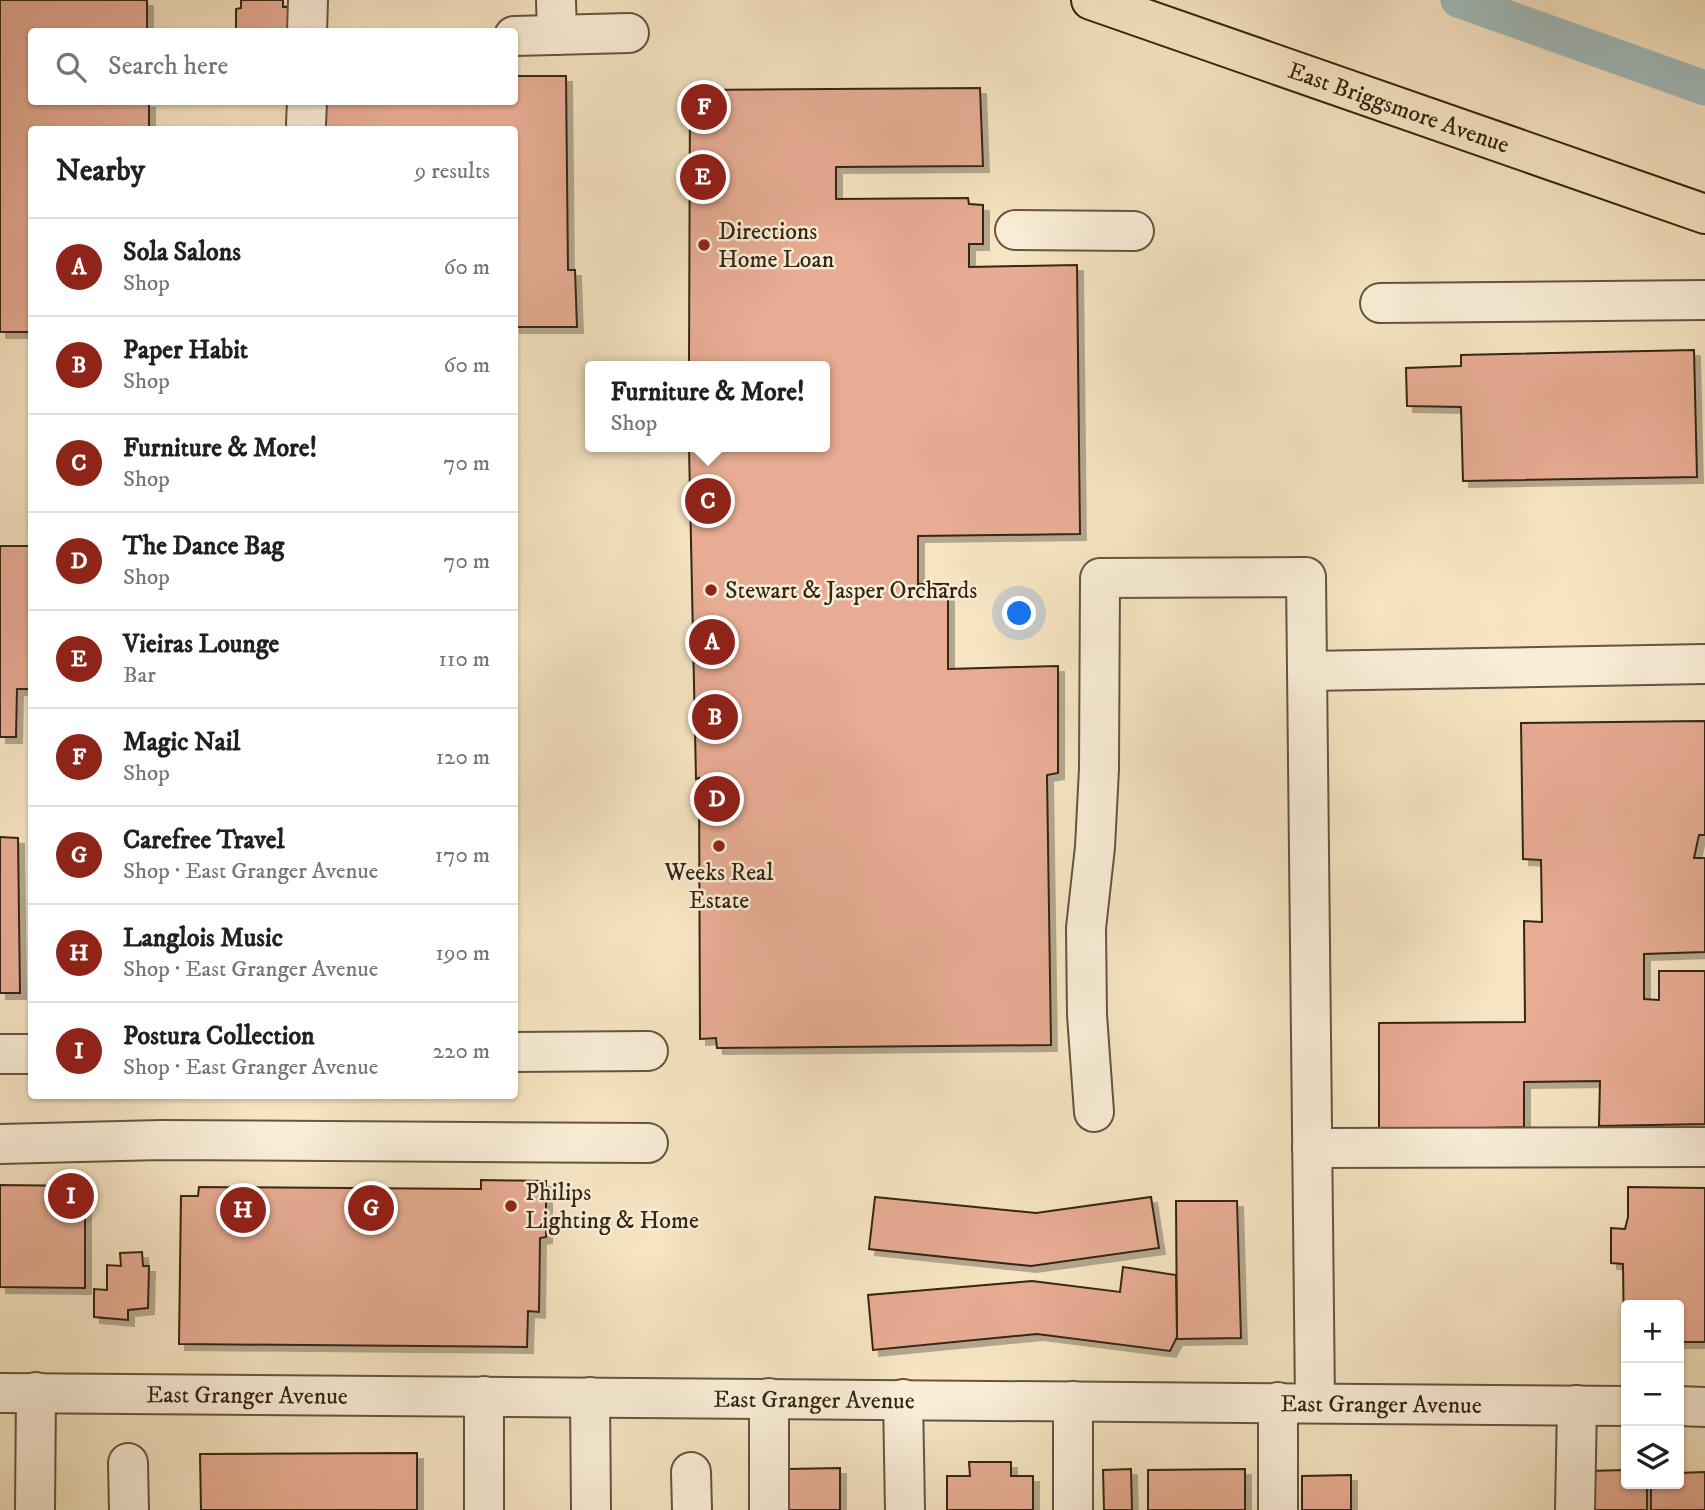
<!DOCTYPE html>
<meta charset="utf-8">
<style>
body{margin:0;font-family:"IM FELL DW Pica",serif;background:#f6f6f6;color:#202124}
.controls{position:absolute;right:21px;bottom:21px;display:grid;overflow:hidden;border-radius:7px;box-shadow:0 2px 5px #0004}
.controls button{width:63px;height:63px;display:grid;place-items:center;padding:0;border:0;border-bottom:2px solid #e0e0e0;background:#fff;color:#202124;font:35px sans-serif}
.you{position:absolute;left:1020px;top:614px;width:24px;height:24px;margin:-18px;border:5px solid #fff;border-radius:50%;background:#1a73e8;box-shadow:0 0 0 10px #1a73e833}
.badge{display:grid;place-items:center;width:46px;height:46px;border-radius:50%;background:#8f2418;color:#fff;font-size:23px;font-weight:700}
.pin{position:absolute;translate:-50% -50%;border:4px solid #fff;box-shadow:0 2px 7px #0006}
.popup{position:absolute;left:585px;top:361px;width:245px;height:91px;box-sizing:border-box;display:grid;place-content:center;border-radius:7px;background:#fff;filter:drop-shadow(0 2px 5px #0005);font-size:23px;white-space:nowrap;color:#757577}
.popup b{font-size:26px;color:#202124}
.popup::after{content:'';position:absolute;left:50%;top:100%;margin-left:-14px;border:14px solid transparent;border-top-color:#fff}
.list{margin:0;padding:0;list-style:none}
h2{display:flex;justify-content:space-between;align-items:center;height:91px;margin:0;padding:0 28px;font-size:30px}
h2 small{font-size:23px;font-weight:400;color:#757577}
.list li{display:grid;grid-template-columns:46px 1fr auto;gap:21px;align-items:center;box-sizing:border-box;height:98px;padding:0 28px;border-top:2px solid #e0e0e0}
.list b{display:block;font-size:26px;white-space:nowrap}
.list p{margin:0;font-size:23px;white-space:nowrap;color:#757577}
.list em{font-size:23px;font-style:normal;color:#757577}
.icon{flex:none;width:38px;height:38px;fill:none;stroke:currentColor;stroke-width:2;stroke-linecap:round;stroke-linejoin:round}
.map{position:relative;flex:none;width:1705px;height:1510px;overflow:hidden}
.search{position:absolute;background:#fff;box-shadow:0 2px 5px #0004;left:28px;top:28px;width:490px;height:77px;display:flex;align-items:center;gap:18px;box-sizing:border-box;padding:0 24px;border-radius:7px;color:#757577;font-size:26px}
.panel{position:absolute;background:#fff;box-shadow:0 2px 5px #0004;left:28px;top:126px;width:490px;height:973px;border-radius:7px}
.map>svg:first-child{display:block}
</style>
<div class="map">
<svg width="1705" height="1510" viewBox="0 0 1705 1510">
<defs>
<filter id="shadow"><feDropShadow dx="6" dy="6" stdDeviation="0" flood-color="#0004"/></filter>
</defs>
<rect width="100%" height="100%" fill="#f6e4c2"/>
<filter id="stains"><feTurbulence type="fractalNoise" baseFrequency=".00286" numOctaves="4"/><feColorMatrix values="0 0 0 0 .2 0 0 0 0 .09 0 0 0 0 .02 0 0 0 .5 -.17"/></filter>
<radialGradient id="worn" r=".72"><stop offset=".6" stop-color="#630" stop-opacity="0"/><stop offset="1" stop-color="#630" stop-opacity=".3"/></radialGradient>
<g fill="none" stroke-linecap="round" stroke-linejoin="round">
<path stroke="#a1bcbd" stroke-width="35" d="M 1458,0 L 1705,88"/>
</g>
<g fill="#e7ac93" stroke="#352515" stroke-width="2" filter="url(#shadow)">
<path d="M 0,0 L 147,0 L 147,32 L 32,32 L 32,102 L 149,102 L 149,130 L 32,130 L 32,332 L 0,332 Z"/>
<path d="M 241,0 L 283,0 L 283,7 L 288,7 L 288,32 L 236,32 L 236,9 L 241,8 Z"/>
<path d="M 514,76 L 566,76 L 568,270 L 575,270 L 577,327 L 514,327 L 514,130 L 319,130 L 319,102 L 514,102 Z"/>
<path d="M 980,88 L 983,166 L 836,167 L 836,199 L 968,198 L 969,204 L 983,205 L 983,244 L 969,244 L 969,267 L 1077,265 L 1080,534 L 918,536 L 918,584 L 948,584 L 948,669 L 1058,666 L 1058,773 L 1047,775 L 1051,1045 L 717,1048 L 716,1038 L 700,1039 L 699,778 L 696,779 L 689,447 L 825,447 L 825,366 L 689,366 L 690,90 Z"/>
<path d="M 1694,350 L 1697,477 L 1463,481 L 1461,407 L 1407,406 L 1406,368 L 1461,366 L 1461,355 Z"/>
<path d="M 0,546 L 32,546 L 32,689 L 17,689 L 16,737 L 0,737 Z"/>
<path d="M 1705,721 L 1705,835 L 1699,835 L 1694,858 L 1705,858 L 1705,952 L 1644,954 L 1644,999 L 1659,1000 L 1659,971 L 1705,971 L 1705,1124 L 1599,1126 L 1600,1081 L 1524,1082 L 1524,1127 L 1379,1131 L 1379,1023 L 1525,1022 L 1524,921 L 1542,922 L 1541,860 L 1523,859 L 1521,723 Z"/>
<path d="M 0,837 L 18,838 L 20,993 L 0,993 Z"/>
<path d="M 481,1180 L 546,1181 L 546,1237 L 540,1238 L 539,1312 L 528,1311 L 527,1347 L 179,1344 L 181,1196 L 198,1196 L 199,1187 L 481,1189 Z"/>
<path d="M 0,1185 L 85,1186 L 85,1288 L 0,1287 Z"/>
<path d="M 1628,1187 L 1705,1188 L 1705,1342 L 1679,1342 L 1679,1305 L 1626,1305 L 1624,1341 L 1623,1264 L 1611,1263 L 1611,1228 L 1625,1229 L 1628,1217 Z"/>
<path d="M 875,1197 L 1036,1213 L 1151,1197 L 1159,1248 L 1031,1266 L 869,1249 Z"/>
<path d="M 1176,1201 L 1237,1201 L 1241,1338 L 1177,1339 Z"/>
<path d="M 142,1252 L 143,1266 L 149,1266 L 148,1308 L 128,1310 L 128,1320 L 94,1317 L 94,1289 L 107,1290 L 107,1265 L 121,1266 L 120,1253 Z"/>
<path d="M 1123,1267 L 1176,1275 L 1177,1337 L 1170,1351 L 1037,1334 L 873,1350 L 868,1295 L 1032,1281 L 1120,1292 Z"/>
<path d="M 417,1453 L 417,1510 L 201,1510 L 200,1454 Z"/>
<path d="M 969,1462 L 1011,1462 L 1011,1476 L 1033,1476 L 1033,1510 L 947,1510 L 947,1476 L 970,1476 Z"/>
<path d="M 840,1468 L 840,1510 L 789,1510 L 788,1469 Z"/>
<path d="M 1131,1469 L 1132,1510 L 1104,1510 L 1103,1470 Z"/>
<path d="M 1245,1469 L 1245,1510 L 1148,1510 L 1148,1470 Z"/>
<path d="M 1626,1470 L 1626,1484 L 1647,1484 L 1647,1510 L 1588,1510 L 1587,1471 Z"/>
<path d="M 1705,1472 L 1705,1510 L 1651,1510 L 1651,1484 L 1679,1484 L 1679,1473 Z"/>
<path d="M 1351,1475 L 1351,1510 L 1302,1510 L 1302,1476 Z"/>
</g>
<g fill="none" stroke-linecap="round" stroke-linejoin="round">
<defs>
<g id="minor">
<path d="M 556,0 L 557,35"/>
<path d="M 307,32 L 308,0"/>
<path d="M 514,36 L 629,33"/>
<path d="M 306,124 L 307,102"/>
<path d="M 1015,230 L 1134,231"/>
<path d="M 1380,303 L 1705,300"/>
<path d="M 1307,671 L 1705,664"/>
<path d="M 514,1052 L 648,1051"/>
<path d="M 0,1054 L 32,1054"/>
<path d="M 1094,1112 L 1087,1015 L 1086,928 L 1095,847 L 1099,769 L 1100,578 L 1306,577 L 1315,1403"/>
<path d="M 0,1144 L 161,1140 L 648,1143"/>
<path d="M 1312,1148 L 1705,1147"/>
<path id="s1" d="M 0,1393 L 1626,1406"/>
<path d="M 484,1396 L 484,1510"/>
<path d="M 590,1397 L 591,1510"/>
<path d="M 769,1398 L 769,1510"/>
<path d="M 903,1399 L 905,1510"/>
<path d="M 1073,1401 L 1073,1510"/>
<path d="M 1679,1406 L 1705,1407"/>
<path d="M 128,1463 L 129,1510"/>
<path d="M 691,1472 L 692,1510"/>
<path d="M 35,1510 L 36,1392"/>
<path d="M 1278,1510 L 1278,1402"/>
<path d="M 1575,1510 L 1577,1405"/>
</g>
<g id="major">
<path id="s2" d="M 1091,0 L 1705,214"/>
</g>
</defs>
<use href="#minor" stroke="#655540" stroke-width="42"/>
<use href="#major" stroke="#352515" stroke-width="42"/>
<use href="#minor" stroke="#f9edd7" stroke-width="38"/>
<use href="#major" stroke="#f6e4c2" stroke-width="38"/>
</g>
<g fill="#8f2418" stroke="#f9edd7" stroke-width="2.5">
<circle cx="704" cy="245" r="7"/>
<circle cx="711" cy="590" r="7"/>
<circle cx="719" cy="846" r="7"/>
<circle cx="511" cy="1206" r="7"/>
</g>
<g text-anchor="middle" stroke-width="5" stroke-linejoin="round" paint-order="stroke">
<g font-size="24" fill="#352515" stroke="#f9edd7">
<text dy="8" stroke="none"><textPath href="#s2" startOffset="326">East Briggsmore Avenue</textPath></text>
<text dy="8" stroke="none"><textPath href="#s1" startOffset="247">East Granger Avenue</textPath></text>
<text dy="8" stroke="none"><textPath href="#s1" startOffset="814">East Granger Avenue</textPath></text>
<text dy="8" stroke="none"><textPath href="#s1" startOffset="1381">East Granger Avenue</textPath></text>
</g>
<g font-size="24" fill="#352515" stroke="#f9edd7" text-anchor="start">
<text x="718" y="239">Directions<tspan x="718" dy="28">Home Loan</tspan></text>
<text x="725" y="598">Stewart &amp; Jasper Orchards</text>
<text x="719" y="880" text-anchor="middle">Weeks Real<tspan x="719" dy="28">Estate</tspan></text>
<text x="525" y="1200">Philips<tspan x="525" dy="28">Lighting &amp; Home</tspan></text>
</g>
</g>
<rect width="100%" height="100%" filter="url(#stains)"/>
<rect width="100%" height="100%" fill="url(#worn)"/>
</svg>
<div class="controls">
<button>+</button>
<button>−</button>
<button><svg class="icon" aria-label="layers" viewBox="0 0 24 24"><path d="M12 4l9 5-9 5-9-5zM3 14l9 5 9-5"/></svg></button>
</div>
<div class="you"></div>
<div class="pin badge" style="left:712px;top:642px">A</div>
<div class="pin badge" style="left:715px;top:717px">B</div>
<div class="pin badge" style="left:708px;top:501px">C</div>
<div class="popup"><b>Furniture &amp; More!</b>Shop</div>
<div class="pin badge" style="left:717px;top:799px">D</div>
<div class="pin badge" style="left:703px;top:177px">E</div>
<div class="pin badge" style="left:704px;top:107px">F</div>
<div class="pin badge" style="left:371px;top:1208px">G</div>
<div class="pin badge" style="left:243px;top:1210px">H</div>
<div class="pin badge" style="left:71px;top:1196px">I</div>
<div class="search"><svg class="icon" aria-label="search" viewBox="0 0 24 24"><circle cx="10" cy="10" r="6"/><path d="M15 15l6 6"/></svg>Search here</div>
<section class="panel">
<h2>Nearby<small>9 results</small></h2>
<ul class="list">
<li><span class="badge">A</span><div><b>Sola Salons</b><p>Shop</p></div><em>60 m</em></li>
<li><span class="badge">B</span><div><b>Paper Habit</b><p>Shop</p></div><em>60 m</em></li>
<li><span class="badge">C</span><div><b>Furniture &amp; More!</b><p>Shop</p></div><em>70 m</em></li>
<li><span class="badge">D</span><div><b>The Dance Bag</b><p>Shop</p></div><em>70 m</em></li>
<li><span class="badge">E</span><div><b>Vieiras Lounge</b><p>Bar</p></div><em>110 m</em></li>
<li><span class="badge">F</span><div><b>Magic Nail</b><p>Shop</p></div><em>120 m</em></li>
<li><span class="badge">G</span><div><b>Carefree Travel</b><p>Shop · East Granger Avenue</p></div><em>170 m</em></li>
<li><span class="badge">H</span><div><b>Langlois Music</b><p>Shop · East Granger Avenue</p></div><em>190 m</em></li>
<li><span class="badge">I</span><div><b>Postura Collection</b><p>Shop · East Granger Avenue</p></div><em>220 m</em></li>
</ul>
</section>
</div>
